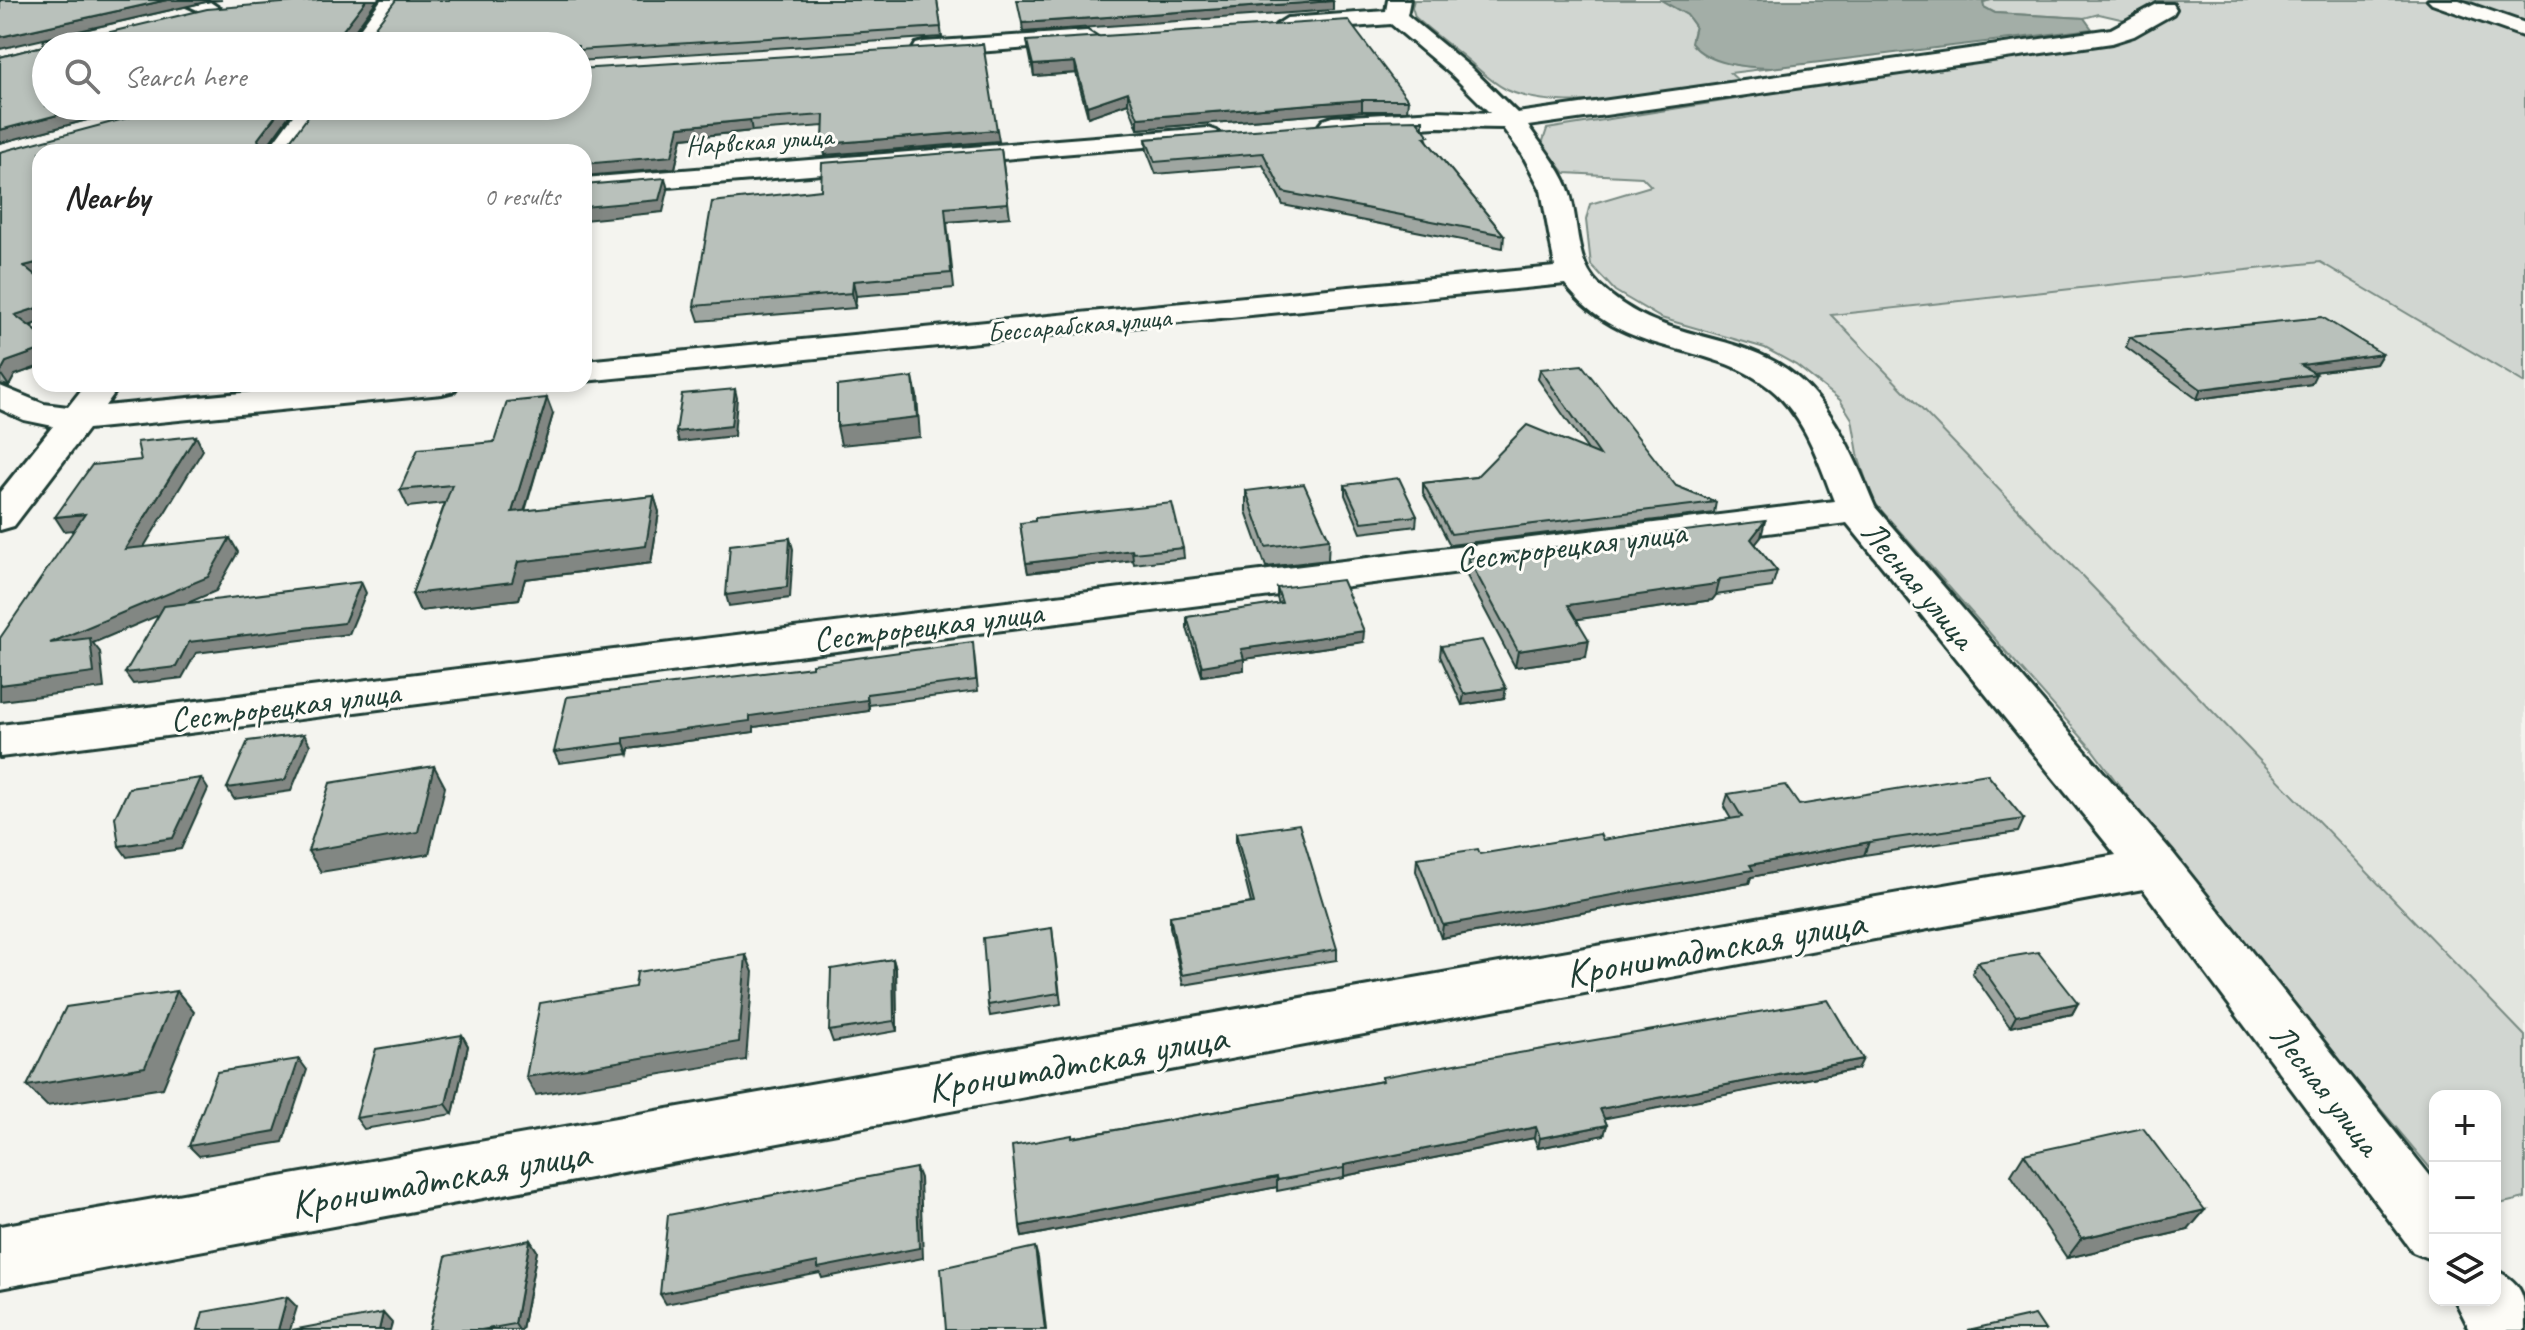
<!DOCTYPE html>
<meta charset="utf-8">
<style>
body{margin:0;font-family:Caveat,sans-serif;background:#f6f6f6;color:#222}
.controls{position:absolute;right:24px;bottom:24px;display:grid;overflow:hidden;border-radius:16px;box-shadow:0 4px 12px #0003}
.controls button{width:72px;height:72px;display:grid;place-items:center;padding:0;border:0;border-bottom:2px solid #e0e0e0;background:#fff;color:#222;font:40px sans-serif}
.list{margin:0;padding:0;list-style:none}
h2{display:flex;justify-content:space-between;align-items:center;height:104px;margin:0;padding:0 32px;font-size:34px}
h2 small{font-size:26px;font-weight:400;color:#767676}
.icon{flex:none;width:44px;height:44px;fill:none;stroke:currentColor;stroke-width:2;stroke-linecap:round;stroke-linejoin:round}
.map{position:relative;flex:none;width:2525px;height:1330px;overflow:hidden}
.search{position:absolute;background:#fff;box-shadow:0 4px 12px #0003;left:32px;top:32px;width:560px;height:88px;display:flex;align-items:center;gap:20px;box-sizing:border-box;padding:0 28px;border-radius:44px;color:#767676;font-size:30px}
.panel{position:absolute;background:#fff;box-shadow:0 4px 12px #0003;left:32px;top:144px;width:560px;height:248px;border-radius:24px}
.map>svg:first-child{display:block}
</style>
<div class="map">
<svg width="2525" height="1330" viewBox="0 0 2525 1330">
<rect width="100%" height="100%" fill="#f4f4ef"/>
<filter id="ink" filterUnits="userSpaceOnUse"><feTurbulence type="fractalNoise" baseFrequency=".0125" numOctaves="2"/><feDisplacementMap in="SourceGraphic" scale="16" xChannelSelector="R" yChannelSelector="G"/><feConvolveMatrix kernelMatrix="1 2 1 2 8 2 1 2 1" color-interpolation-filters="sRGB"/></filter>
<g filter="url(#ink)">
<path fill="#e2e5df" d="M 2320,262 L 2525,383 L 2525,1036 L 1831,314 Z"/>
<g fill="#d1d6d1" stroke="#788a82" stroke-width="2">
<path d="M 1414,0 L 1661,0 L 1687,15 L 1695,26 L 1692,37 C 1714,65 1737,67 1771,68 L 1730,73 L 1739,81 C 1678,91 1564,116 1507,90 C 1489,81 1478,68 1463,56 C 1447,43 1430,31 1415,17 L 1412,7 Z"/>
<path d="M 1991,0 L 2525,0 L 2525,383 L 2320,262 L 1831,315 L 2525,1036 L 2525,1198 L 2495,1205 L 2495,1096 L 2435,1096 L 2435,1174 L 2205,900 L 2091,748 L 1873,501 L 1859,459 L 1852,419 L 1840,400 L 1796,365 L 1765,348 L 1661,318 L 1615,291 L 1591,265 L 1586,220 L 1590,204 L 1651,186 L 1642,177 L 1565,173 L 1542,144 L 1547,129 L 1742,98 L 1756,90 L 2129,38 L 2151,26 L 2099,14 L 2084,18 L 1995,13 L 1984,8 L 1983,2 Z"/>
</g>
<path fill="#a3aea7" stroke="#6e8179" stroke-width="2" d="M 1661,0 L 1991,0 L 1983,2 L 1984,7 L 1995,13 L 2084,18 L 2092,29 L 1771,68 C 1745,67 1709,65 1691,43 L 1695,26 L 1687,15 Z"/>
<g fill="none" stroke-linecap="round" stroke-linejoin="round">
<defs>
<g id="minor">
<path d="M 180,0 L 207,0 L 222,10 L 211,16 L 184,4 Z"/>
<path d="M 381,0 L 403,0 L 369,46 L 347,46 Z"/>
<path d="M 1388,0 L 1410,0 L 1407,15 L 1470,67 L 1517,113 L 2111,29 L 2157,4 L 2173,4 L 2176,9 L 2173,14 L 2134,36 L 2112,43 L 1528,126 C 1542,146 1559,166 1568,188 C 1580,220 1573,260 1599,285 C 1656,340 1717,329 1777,363 C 1829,393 1853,454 1875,507 L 2173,853 L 2435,1182 L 2435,1261 L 2413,1252 L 2143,889 L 0,1288 L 0,1226 L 2116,855 L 1847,523 L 0,757 L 0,725 L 1834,501 C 1819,462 1805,417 1771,389 C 1709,338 1623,361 1565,284 L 584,381 L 584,361 L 1555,267 L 1541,190 L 1522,154 L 1503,128 L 1437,127 L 1332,133 L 1323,130 L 1319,125 L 1323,120 L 1332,117 L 1437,111 L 1490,113 L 1453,76 L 1391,24 L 1287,32 L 1276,25 L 1287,18 L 1386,11 Z"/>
<path d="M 2428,0 L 2459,0 L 2525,23 L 2525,37 L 2432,4 Z"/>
<path d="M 1087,31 L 1098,38 L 1095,43 L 924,56 L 916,54 L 913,49 L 916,44 L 924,42 Z"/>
<path d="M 300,106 L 325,106 L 292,152 L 266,152 Z"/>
<path d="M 1208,128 L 1217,131 L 1221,136 L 1217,141 L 584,194 L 584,178 Z"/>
<path d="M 86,384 L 121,384 L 105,406 L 334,384 L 459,384 L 454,391 L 442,394 L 88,429 L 14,526 L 0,530 L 0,492 L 53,426 L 24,420 L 0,409 L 0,386 L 44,404 L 68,407 Z"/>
<path d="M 2495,1270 C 2525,1284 2525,1298 2525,1330 L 2470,1330 L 2455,1300 L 2495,1300 Z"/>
</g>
</defs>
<use href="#minor" stroke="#1f3d34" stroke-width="6"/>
<use href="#minor" fill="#fdfcf7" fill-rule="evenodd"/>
</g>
<g fill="#9fa6a1" stroke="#1f3d34" stroke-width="2">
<path d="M 937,0 L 942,37 L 578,61 L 578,46 L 46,46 L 140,106 L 0,143 L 0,57 L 43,46 L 44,39 L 210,1 L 45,39 L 367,37 Z"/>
<path d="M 1027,41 L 1408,100 L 1407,111 L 1362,111 L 1138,129 L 1128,103 L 1088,117 L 1076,73 L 1034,76 Z"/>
<path d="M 578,69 L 999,141 L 825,155 L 823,144 L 824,126 L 752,131 L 682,138 L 675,168 L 40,152 L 37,277 L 40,279 L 40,322 L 30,326 L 40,334 L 40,366 L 15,375 L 9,386 L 0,384 L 0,152 L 296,106 L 269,143 L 289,142 Z"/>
<path d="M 1423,120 L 1423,129 L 1428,142 L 1504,235 L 1503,248 L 1283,205 L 1263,165 L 1156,174 L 1147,151 L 1146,139 Z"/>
<path d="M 1001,149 L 1010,217 L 947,222 L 954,288 L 856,296 L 855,308 L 699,321 L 694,306 L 821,190 Z"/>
<path d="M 2130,337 L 2382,354 L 2376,364 L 2313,372 L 2311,384 L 2197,399 L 2126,347 Z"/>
<path d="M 1540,369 L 1676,486 L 1716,502 L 1714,513 L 1450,545 L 1423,493 L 1423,483 L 1476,477 L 1588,450 L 1538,379 Z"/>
<path d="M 553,414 L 525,511 L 654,496 L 659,512 L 651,563 L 525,579 L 519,599 L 420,611 L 412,594 L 445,503 L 408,507 L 400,490 L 494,442 Z"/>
<path d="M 1345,485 L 1417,516 L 1416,526 L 1361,533 L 1345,495 Z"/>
<path d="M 1246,491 L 1329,539 L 1328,560 L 1266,567 L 1246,511 Z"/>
<path d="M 1020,523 L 1183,548 L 1184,558 L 1134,564 L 1133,560 L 1028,573 Z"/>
<path d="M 1761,537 L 1755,544 L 1777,571 L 1772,587 L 1716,595 L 1712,600 L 1577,619 L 1586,657 L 1515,667 L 1466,574 L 1468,558 Z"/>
<path d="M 1277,588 L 1363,642 L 1244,659 L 1244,670 L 1202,676 L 1187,628 L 1187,617 L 1279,604 L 1277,598 Z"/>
<path d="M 1441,646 L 1504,698 L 1462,705 L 1440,656 Z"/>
<path d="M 974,653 L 978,691 L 869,705 L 869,711 L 754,727 L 754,732 L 629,749 L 628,754 L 559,763 L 554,752 Z"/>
<path d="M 1728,794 L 1799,805 L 2024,819 L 2018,832 L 1864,855 L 1751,877 L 1749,883 L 1441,938 L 1416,871 L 1417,858 L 1480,854 L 1603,840 L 1731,819 L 1724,807 Z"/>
<path d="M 1236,833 L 1337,949 L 1337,960 L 1183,985 L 1170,927 L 1170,916 L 1251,903 L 1236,844 Z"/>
<path d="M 1052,928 L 1061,1004 L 990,1016 L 988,1005 Z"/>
<path d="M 893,959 L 896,970 L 897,1031 L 833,1042 L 829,1031 Z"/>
<path d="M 1978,962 L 2078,1003 L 2072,1014 L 2010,1027 L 1972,973 Z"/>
<path d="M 462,1035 L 468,1046 L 453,1114 L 364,1129 L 356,1118 Z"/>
<path d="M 1858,1069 L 1604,1118 L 1607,1125 L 1604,1135 L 1538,1148 L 1534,1138 L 1344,1176 L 1344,1178 L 1277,1191 L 1277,1187 L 1022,1237 L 1020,1226 L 1072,1138 L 1382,1081 L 1382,1077 Z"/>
<path d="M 2024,1154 L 2188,1230 L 2067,1258 L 2011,1175 Z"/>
<path d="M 530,1240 L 537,1251 L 522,1330 L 429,1330 Z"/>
</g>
<g fill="#828783" stroke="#1f3d34" stroke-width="2">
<path d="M 167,0 L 222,0 L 210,1 L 0,49 L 0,37 Z"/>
<path d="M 366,0 L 377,0 L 345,44 L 341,38 L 340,34 Z"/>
<path d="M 1333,1 L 1333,10 L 1023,32 L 1022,23 Z"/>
<path d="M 1075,62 L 1076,73 L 1034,76 L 1033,65 Z"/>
<path d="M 1128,92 L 1128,103 L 1088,117 L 1087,106 Z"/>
<path d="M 1362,100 L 1362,111 L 1138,129 L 1138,118 Z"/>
<path d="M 92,106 L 140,106 L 0,143 L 0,130 Z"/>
<path d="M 283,106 L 296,106 L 264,150 L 259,143 L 258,139 Z"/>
<path d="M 750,120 L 752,131 L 682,138 L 675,168 L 584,176 L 584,164 L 679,127 Z"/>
<path d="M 997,130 L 999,141 L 825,155 L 823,144 Z"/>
<path d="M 665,178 L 668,190 L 663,212 L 584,220 L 584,207 Z"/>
<path d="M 40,262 L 40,276 L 32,279 L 24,266 Z"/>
<path d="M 853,281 L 856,296 L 855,308 L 852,293 Z"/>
<path d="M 40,307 L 40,322 L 23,328 L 15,315 Z"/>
<path d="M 40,350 L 40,366 L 15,375 L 9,386 L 0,373 L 6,362 Z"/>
<path d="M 2382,354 L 2376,364 L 2296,374 L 2301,365 Z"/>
<path d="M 2316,374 L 2311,384 L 2197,399 L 2201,389 Z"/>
<path d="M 913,377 L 917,396 L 920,437 L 841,445 L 837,426 Z"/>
<path d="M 735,389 L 737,398 L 734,436 L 679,442 L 676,432 Z"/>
<path d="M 547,398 L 553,414 L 519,529 L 512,512 Z"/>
<path d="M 196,436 L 203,450 L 134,563 L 125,549 Z"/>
<path d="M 654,496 L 659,512 L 651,563 L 525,579 L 519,599 L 420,611 L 412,594 L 518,562 Z"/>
<path d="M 85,514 L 94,528 L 64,531 L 55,517 Z"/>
<path d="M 1765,521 L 1761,537 L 1747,555 L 1751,539 Z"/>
<path d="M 230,538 L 238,552 L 216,591 L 93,643 L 100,652 L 104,688 L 0,701 L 0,685 L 50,643 Z"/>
<path d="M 790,538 L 793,549 L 790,598 L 729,606 L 726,595 Z"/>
<path d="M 1132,550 L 1133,560 L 1028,573 L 1026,563 Z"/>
<path d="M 1720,579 L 1716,595 L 1712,600 L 1565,621 L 1568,605 Z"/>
<path d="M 361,582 L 366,593 L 349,634 L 196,653 L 182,678 L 133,684 L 125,673 L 189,642 Z"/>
<path d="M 1364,631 L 1363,642 L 1244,659 L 1244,670 L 1202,676 L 1202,666 L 1241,649 Z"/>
<path d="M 1589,640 L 1586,657 L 1515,667 L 1518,651 Z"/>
<path d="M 1506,688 L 1504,698 L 1462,705 L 1464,694 Z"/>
<path d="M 867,694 L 869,711 L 754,727 L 754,732 L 629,749 L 628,754 L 624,743 L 624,738 Z"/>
<path d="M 304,734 L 310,745 L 291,791 L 234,799 L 227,788 Z"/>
<path d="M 434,766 L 445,787 L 429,854 L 321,872 L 308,851 Z"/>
<path d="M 201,778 L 208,789 L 181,849 L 127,857 L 119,846 Z"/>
<path d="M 1869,842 L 1864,855 L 1751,877 L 1749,883 L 1441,938 L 1443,925 Z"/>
<path d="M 746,955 L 753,972 L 746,1060 L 536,1095 L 526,1077 Z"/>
<path d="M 893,959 L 896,970 L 897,1031 L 894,1021 Z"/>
<path d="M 177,991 L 194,1012 L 163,1088 L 47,1106 L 27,1086 Z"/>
<path d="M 2078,1003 L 2072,1014 L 2010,1027 L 2016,1016 Z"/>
<path d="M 462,1035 L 468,1046 L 453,1114 L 446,1104 Z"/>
<path d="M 299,1059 L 307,1070 L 283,1142 L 199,1156 L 189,1146 Z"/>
<path d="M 1863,1059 L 1858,1069 L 1597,1120 L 1600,1109 Z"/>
<path d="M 1607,1125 L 1604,1135 L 1538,1148 L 1540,1138 Z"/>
<path d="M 1536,1127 L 1534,1138 L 1344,1176 L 1344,1165 Z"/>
<path d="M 916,1168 L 920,1178 L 923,1258 L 822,1278 L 820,1273 L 666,1304 L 660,1294 Z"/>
<path d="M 1277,1177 L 1277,1187 L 1022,1237 L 1020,1226 Z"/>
<path d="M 2205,1210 L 2188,1230 L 2067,1258 L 2082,1238 Z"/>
<path d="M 530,1240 L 537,1251 L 522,1330 L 519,1330 L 515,1324 Z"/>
<path d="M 1035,1247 L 1038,1258 L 1046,1330 L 1045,1330 Z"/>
<path d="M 287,1297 L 297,1307 L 290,1330 L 278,1330 Z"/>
<path d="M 383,1313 L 392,1323 L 390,1330 L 379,1330 Z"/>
</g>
<g fill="#b9c1bb" stroke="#1f3d34" stroke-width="2">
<path d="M 0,0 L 167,0 L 0,37 Z"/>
<path d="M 319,0 L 366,0 L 340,34 L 341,38 L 367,37 L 396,0 L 937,0 L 941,27 L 578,50 L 578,46 L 46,46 L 46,106 L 92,106 L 0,130 L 0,57 L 43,46 L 44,39 L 81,39 L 207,9 Z"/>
<path d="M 1017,0 L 1332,0 L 1333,1 L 1022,23 Z"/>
<path d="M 1348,20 L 1408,100 L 1362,100 L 1138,118 L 1128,92 L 1087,106 L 1075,62 L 1033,65 L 1027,41 Z"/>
<path d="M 983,44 L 997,130 L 823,144 L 824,115 L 750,120 L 679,127 L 672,156 L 584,164 L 584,152 L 40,152 L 40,262 L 24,266 L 40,279 L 40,307 L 15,315 L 40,334 L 40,350 L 6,362 L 0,373 L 0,152 L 172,106 L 283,106 L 258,139 L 259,143 L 289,142 L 316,106 L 578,106 L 578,69 Z"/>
<path d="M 1423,120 L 1418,122 L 1429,136 L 1424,137 L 1504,235 L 1283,192 L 1263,153 L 1155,162 L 1146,139 L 1363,121 Z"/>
<path d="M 1001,149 L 1008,203 L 945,208 L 951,273 L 853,281 L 852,293 L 694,306 L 712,202 L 821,190 L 822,163 Z"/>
<path d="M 665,178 L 659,200 L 584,207 L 584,185 Z"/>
<path d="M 2322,317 L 2382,354 L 2301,365 L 2316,374 L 2201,389 L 2130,337 Z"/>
<path d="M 1582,365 L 1676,486 L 1716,502 L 1451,534 L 1423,483 L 1476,477 L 1527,425 L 1600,455 L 1540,369 Z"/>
<path d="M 913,377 L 917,417 L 837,426 L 837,386 Z"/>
<path d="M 735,389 L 731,426 L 676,432 L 682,394 Z"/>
<path d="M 547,398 L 512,512 L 654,496 L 646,546 L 518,562 L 512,582 L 412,594 L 452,485 L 400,490 L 418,449 L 494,442 L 507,402 Z"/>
<path d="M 196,436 L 125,549 L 230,538 L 208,577 L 50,643 L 90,638 L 94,673 L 0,685 L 0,638 L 85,514 L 55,517 L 92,465 L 141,460 L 137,442 Z"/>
<path d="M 1399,478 L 1417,516 L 1362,522 L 1345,485 Z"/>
<path d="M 1304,484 L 1329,539 L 1266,547 L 1246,491 Z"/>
<path d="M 1172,503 L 1183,548 L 1133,553 L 1132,550 L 1026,563 L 1020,523 L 1035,521 L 1035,518 Z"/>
<path d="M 1765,521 L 1751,539 L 1777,571 L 1720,579 L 1716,584 L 1568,605 L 1589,640 L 1518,651 L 1468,558 Z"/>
<path d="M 790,538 L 787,587 L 726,595 L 730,545 Z"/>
<path d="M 1342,580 L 1364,631 L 1241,649 L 1244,659 L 1202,666 L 1187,617 L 1282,603 L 1277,588 Z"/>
<path d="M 361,582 L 344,623 L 189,642 L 176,667 L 125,673 L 164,606 Z"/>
<path d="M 1482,640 L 1506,688 L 1464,694 L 1441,646 Z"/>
<path d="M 973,642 L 976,680 L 867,694 L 867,700 L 750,716 L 750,721 L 624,738 L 624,743 L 554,752 L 567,697 L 812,667 L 812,664 Z"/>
<path d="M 304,734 L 285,780 L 227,788 L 248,741 Z"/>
<path d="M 434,766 L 418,832 L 308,851 L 330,783 Z"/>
<path d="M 1987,774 L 2024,819 L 1869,842 L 1750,865 L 1753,870 L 1443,925 L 1417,858 L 1478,849 L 1480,854 L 1600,834 L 1603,840 L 1742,817 L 1728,794 L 1785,785 L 1799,805 Z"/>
<path d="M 201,778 L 173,838 L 119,846 L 115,817 L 129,788 Z"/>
<path d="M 1299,824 L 1337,949 L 1182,975 L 1170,916 L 1254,903 L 1236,833 Z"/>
<path d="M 1052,928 L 1059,993 L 988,1005 L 983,938 Z"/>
<path d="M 2038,952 L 2078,1003 L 2016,1016 L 1978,962 Z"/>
<path d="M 746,955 L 739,1042 L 526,1077 L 540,1003 L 635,987 L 637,972 Z"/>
<path d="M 893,959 L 894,1021 L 829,1031 L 831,969 Z"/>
<path d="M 177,991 L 145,1067 L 27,1086 L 66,1007 Z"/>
<path d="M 1828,1000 L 1863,1059 L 1600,1109 L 1607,1125 L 1540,1138 L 1536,1127 L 1344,1165 L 1344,1168 L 1278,1180 L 1277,1177 L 1020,1226 L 1012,1146 L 1072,1135 L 1072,1138 L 1383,1081 L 1382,1077 L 1449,1065 Z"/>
<path d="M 462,1035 L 446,1104 L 356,1118 L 376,1049 Z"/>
<path d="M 299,1059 L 275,1131 L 189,1146 L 217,1072 Z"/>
<path d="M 2143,1128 L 2205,1210 L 2082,1238 L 2024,1154 Z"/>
<path d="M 916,1168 L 919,1248 L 818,1268 L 818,1262 L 660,1294 L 668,1215 Z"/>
<path d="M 530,1240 L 515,1324 L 481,1330 L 429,1330 L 446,1256 Z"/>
<path d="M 1035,1247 L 1045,1330 L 946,1330 L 941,1268 Z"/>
<path d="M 287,1297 L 278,1330 L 198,1330 L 203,1312 Z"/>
<path d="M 383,1313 L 379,1330 L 292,1330 Z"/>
<path d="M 2035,1315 L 2045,1330 L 1968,1330 Z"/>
</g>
</g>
<g text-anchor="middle" stroke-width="6" stroke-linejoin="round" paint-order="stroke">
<g font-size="28" fill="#1f3d34" stroke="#fdfcf7">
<text transform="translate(759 140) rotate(-4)" y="10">Нарвская улица</text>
<text transform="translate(1079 324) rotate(-5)" y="10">Бессарабская улица</text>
</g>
<g font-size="34" fill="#1f3d34" stroke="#fdfcf7">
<text transform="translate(1571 545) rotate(-7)" y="12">Сестрорецкая улица</text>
<text transform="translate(1919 584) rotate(50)" y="12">Лесная улица</text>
<text transform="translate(928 625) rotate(-7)" y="12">Сестрорецкая улица</text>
<text transform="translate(285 705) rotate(-7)" y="12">Сестрорецкая улица</text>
<text transform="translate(2326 1089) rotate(52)" y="12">Лесная улица</text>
</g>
<g font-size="40" fill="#1f3d34" stroke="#fdfcf7">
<text transform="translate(1715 947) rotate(-10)" y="14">Кронштадтская улица</text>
<text transform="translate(1077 1062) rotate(-10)" y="14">Кронштадтская улица</text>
<text transform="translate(440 1178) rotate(-10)" y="14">Кронштадтская улица</text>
</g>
</g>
</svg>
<div class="controls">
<button>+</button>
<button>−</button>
<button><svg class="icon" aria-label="layers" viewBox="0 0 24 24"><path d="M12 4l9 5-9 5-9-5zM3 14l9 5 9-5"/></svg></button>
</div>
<div class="search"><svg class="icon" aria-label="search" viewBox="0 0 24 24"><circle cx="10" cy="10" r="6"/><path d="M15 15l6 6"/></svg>Search here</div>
<section class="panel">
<h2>Nearby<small>0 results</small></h2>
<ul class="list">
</ul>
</section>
</div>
